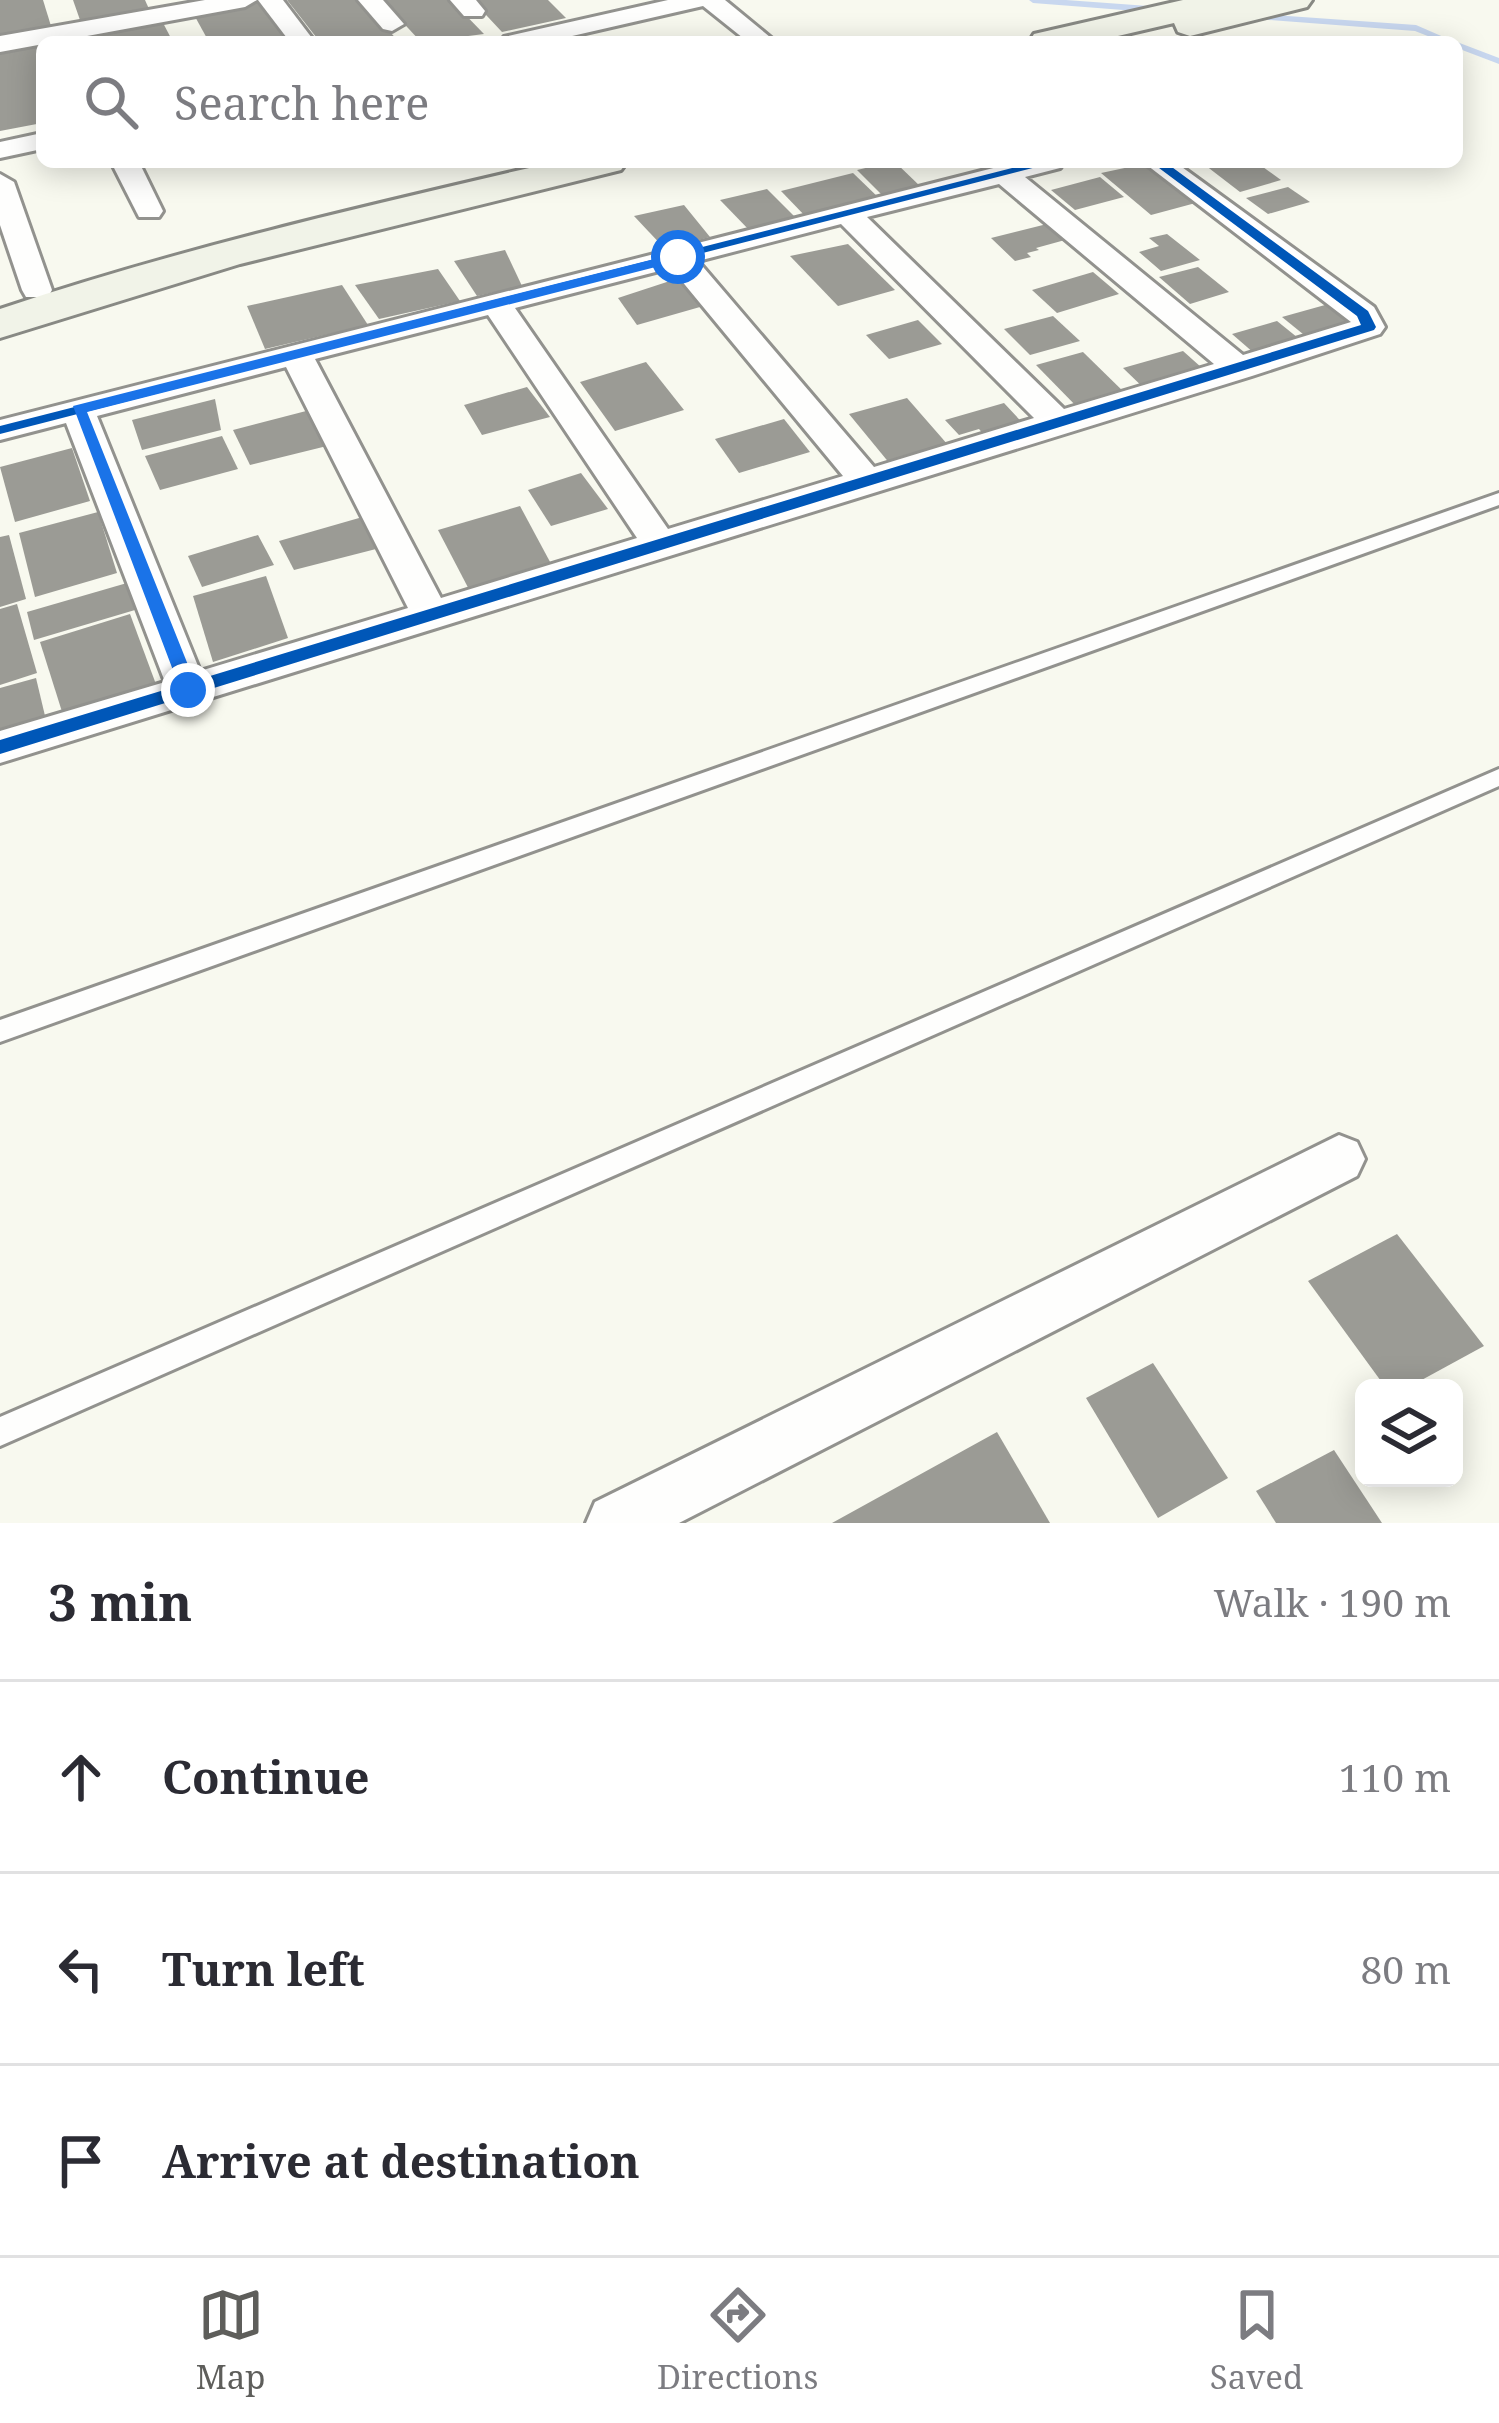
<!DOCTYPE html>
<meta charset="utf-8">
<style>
body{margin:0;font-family:"Noto Serif",serif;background:#f2f2f3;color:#2b2b33}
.controls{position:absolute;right:36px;bottom:36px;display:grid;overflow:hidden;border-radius:18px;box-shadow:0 6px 30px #0003}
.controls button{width:108px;height:108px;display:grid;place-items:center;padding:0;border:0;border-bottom:3px solid #e1e1e2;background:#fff;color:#2b2b33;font:60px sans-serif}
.stop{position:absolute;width:36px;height:36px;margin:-27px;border:9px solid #1a73e8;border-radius:50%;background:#fff}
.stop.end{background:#1a73e8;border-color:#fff;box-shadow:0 3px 12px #0008}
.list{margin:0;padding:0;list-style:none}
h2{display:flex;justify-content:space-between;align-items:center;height:156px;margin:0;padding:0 48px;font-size:51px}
h2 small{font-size:39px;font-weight:400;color:#7c7c81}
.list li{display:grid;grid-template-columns:78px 1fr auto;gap:36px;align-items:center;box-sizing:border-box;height:192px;padding:0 48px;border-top:3px solid #e1e1e2}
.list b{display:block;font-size:45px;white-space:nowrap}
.list em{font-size:39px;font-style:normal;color:#7c7c81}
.icon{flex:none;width:66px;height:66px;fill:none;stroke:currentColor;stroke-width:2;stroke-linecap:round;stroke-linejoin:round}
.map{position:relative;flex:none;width:1499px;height:1523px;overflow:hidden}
.search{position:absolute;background:#fff;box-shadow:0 6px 30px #0003;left:36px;right:36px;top:36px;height:132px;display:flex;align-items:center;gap:30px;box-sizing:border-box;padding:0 42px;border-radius:18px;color:#7c7c81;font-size:45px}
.sheet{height:732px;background:#fff}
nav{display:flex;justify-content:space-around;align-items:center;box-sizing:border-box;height:168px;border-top:3px solid #e1e1e2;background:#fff;font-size:33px;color:#7c7c81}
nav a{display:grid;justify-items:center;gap:6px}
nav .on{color:#5e5e5b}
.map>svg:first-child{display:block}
</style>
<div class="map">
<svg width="1499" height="1523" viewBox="0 0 1499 1523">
<rect width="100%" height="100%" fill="#f8f9ef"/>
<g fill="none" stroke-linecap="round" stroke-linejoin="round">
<g fill="#c8d7ef" fill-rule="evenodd">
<path d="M 1029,0 L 1066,0 L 1162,7 L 1166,10 L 1162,13 L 1033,3 Z"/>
<path d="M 1246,13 L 1416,25 L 1455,42 L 1443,42 L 1415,31 L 1243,18 L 1243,14 Z"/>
<path d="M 1457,42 L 1499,58 L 1499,64 L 1457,48 Z"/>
</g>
</g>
<g fill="#9b9b95">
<path d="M 0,0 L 43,0 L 51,26 L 0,34 Z"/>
<path d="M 73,0 L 145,0 L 149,9 L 80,20 Z"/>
<path d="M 287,0 L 362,0 L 399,42 L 320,42 Z"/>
<path d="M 382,0 L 451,0 L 484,34 L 421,42 Z"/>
<path d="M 472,0 L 548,0 L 566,18 L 502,32 Z"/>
<path d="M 260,1 L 286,42 L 209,42 L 193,13 Z"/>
<path d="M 162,21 L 173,42 L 102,42 L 98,32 Z"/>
<path d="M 42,42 L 42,123 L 0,131 L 0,50 Z"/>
<path d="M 891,162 L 895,162 L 921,187 L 883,196 L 857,170 Z"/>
<path d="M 1153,162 L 1203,201 L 1151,215 L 1101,173 Z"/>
<path d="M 1201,162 L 1256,162 L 1281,180 L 1240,192 Z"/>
<path d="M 853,173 L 881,200 L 807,218 L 781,191 Z"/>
<path d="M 1100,177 L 1124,197 L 1075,210 L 1051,190 Z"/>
<path d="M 1288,187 L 1310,202 L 1268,214 L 1246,198 Z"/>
<path d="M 767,189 L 799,221 L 751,232 L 720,200 Z"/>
<path d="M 684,205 L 710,237 L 665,249 L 634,216 Z"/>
<path d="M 1047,224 L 1065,240 L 1036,248 L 1039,250 L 1027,253 L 1031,257 L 1015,261 L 991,238 Z"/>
<path d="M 1167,234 L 1200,260 L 1161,271 L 1139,252 L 1159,246 L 1149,238 Z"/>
<path d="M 848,244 L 895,290 L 838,306 L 790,256 Z"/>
<path d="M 505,250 L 522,286 L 477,296 L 454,261 Z"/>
<path d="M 1198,267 L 1229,292 L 1190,304 L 1159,277 Z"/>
<path d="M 438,269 L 460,301 L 379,319 L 355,285 Z"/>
<path d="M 1093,272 L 1119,294 L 1057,313 L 1032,290 Z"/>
<path d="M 679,278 L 707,305 L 637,325 L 618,298 Z"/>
<path d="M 342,285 L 368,325 L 265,349 L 247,306 Z"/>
<path d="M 1325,305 L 1358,330 L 1314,343 L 1282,317 Z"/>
<path d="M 1053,316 L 1080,341 L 1030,355 L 1004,329 Z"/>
<path d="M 918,320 L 942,344 L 889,359 L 866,335 Z"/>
<path d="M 1277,321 L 1308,346 L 1262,360 L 1232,334 Z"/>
<path d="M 1183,351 L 1211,376 L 1150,394 L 1123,368 Z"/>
<path d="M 1083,352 L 1130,398 L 1082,412 L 1036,365 Z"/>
<path d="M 646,362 L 684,410 L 615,431 L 580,382 Z"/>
<path d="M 527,387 L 550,417 L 482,435 L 464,405 Z"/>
<path d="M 907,398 L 955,453 L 895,470 L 849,414 Z"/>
<path d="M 215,399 L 221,430 L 142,450 L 132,420 Z"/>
<path d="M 1004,403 L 1029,430 L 990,442 L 979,429 L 959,435 L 945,420 Z"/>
<path d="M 310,410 L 331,445 L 250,465 L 233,430 Z"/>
<path d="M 784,419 L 810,452 L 739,473 L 715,439 Z"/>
<path d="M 222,436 L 238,469 L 160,490 L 145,456 Z"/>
<path d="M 72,448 L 90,501 L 15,522 L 0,467 Z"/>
<path d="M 581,473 L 608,509 L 551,526 L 528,490 Z"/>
<path d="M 520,506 L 556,573 L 474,599 L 438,530 Z"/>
<path d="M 98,512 L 117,573 L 35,597 L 19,533 Z"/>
<path d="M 366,516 L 376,549 L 294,570 L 279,541 Z"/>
<path d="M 9,535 L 26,599 L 0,607 L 0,537 Z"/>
<path d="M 258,535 L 274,565 L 202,587 L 188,556 Z"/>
<path d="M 266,576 L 288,638 L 213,662 L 193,596 Z"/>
<path d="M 127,583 L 135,610 L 34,640 L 27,612 Z"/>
<path d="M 17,604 L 37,673 L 0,685 L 0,609 Z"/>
<path d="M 130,614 L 157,687 L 64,718 L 40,642 Z"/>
<path d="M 36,678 L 46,720 L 0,734 L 0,688 Z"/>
<path d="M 1397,1234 L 1484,1346 L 1407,1388 L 1386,1388 L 1308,1281 Z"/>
<path d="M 1153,1363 L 1228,1478 L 1158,1518 L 1086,1398 Z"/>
<path d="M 997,1432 L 1050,1523 L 832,1523 Z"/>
<path d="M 1334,1450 L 1382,1523 L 1276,1523 L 1256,1491 Z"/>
</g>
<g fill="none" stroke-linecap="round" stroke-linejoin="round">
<defs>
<g id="lane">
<path d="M 1499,493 L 1499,505 L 0,1042 L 0,1020 Z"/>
<path d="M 1499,769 L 1499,786 L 0,1446 L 0,1417 Z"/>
</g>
<g id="street">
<path d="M 205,0 L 257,0 L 245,7 L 0,52 L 0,36 Z"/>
<path d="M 258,0 L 283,0 L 315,42 L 290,42 Z"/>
<path d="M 358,0 L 383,0 L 404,24 L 392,31 L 383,29 Z"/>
<path d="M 450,0 L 476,0 L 485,11 L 482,16 L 464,16 Z"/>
<path d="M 668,0 L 725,0 L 776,42 L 748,42 L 703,6 L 546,42 L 501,42 L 504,37 Z"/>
<path d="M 42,133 L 42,149 L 0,158 L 0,142 Z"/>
<path d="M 111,162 L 139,162 L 163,211 L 159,217 L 139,217 Z"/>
<path d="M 1017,162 L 1064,162 L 1060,168 L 1025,177 L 1243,355 L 1351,322 L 1143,162 L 1175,162 L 1374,307 L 1385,327 L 1380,334 L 1252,376 L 0,763 L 0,731 L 165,682 L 66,423 L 0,440 L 0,420 ZM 999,184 L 1214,364 L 1064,409 L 867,217 ZM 841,224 L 1034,418 L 874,467 L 698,261 ZM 671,268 L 843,476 L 668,529 L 515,308 ZM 488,315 L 637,538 L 441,598 L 315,359 ZM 286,367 L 408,608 L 200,671 L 97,416 Z"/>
<path d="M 0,174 L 14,182 L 52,290 L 48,297 L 26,297 L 22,290 L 0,225 Z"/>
<path d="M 1339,1135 L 1357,1142 L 1365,1159 L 1357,1176 L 679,1523 L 586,1523 L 595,1502 Z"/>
</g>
<g id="secondary">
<path d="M 1183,0 L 1312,0 L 1307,7 L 1190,36 L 1178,32 L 1174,23 L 1092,42 L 1029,42 L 1034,34 Z"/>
<path d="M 555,162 L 627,162 L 621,170 L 240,264 L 0,338 L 0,309 C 182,248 369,205 555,162 Z"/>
</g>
</defs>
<use href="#lane" stroke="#92928e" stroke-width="6"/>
<use href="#street" stroke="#92928e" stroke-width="6"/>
<use href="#secondary" stroke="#888984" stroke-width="6"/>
<use href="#lane" fill="#fefefd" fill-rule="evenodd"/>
<use href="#street" fill="#fefefd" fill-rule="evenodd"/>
<use href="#secondary" fill="#f1f3e8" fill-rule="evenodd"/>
<defs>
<g id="cycleway">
<path d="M 1036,162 L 1056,162 L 0,434 L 0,426 Z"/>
<path d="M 1151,162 L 1165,162 L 1368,311 L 1376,327 L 1374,330 L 0,754 L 0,740 L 1361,325 L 1357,316 Z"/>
</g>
</defs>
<use href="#cycleway" stroke="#fff" stroke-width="8"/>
<use href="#cycleway" fill="#0057b8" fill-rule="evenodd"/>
</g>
<path fill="#1a73e8" d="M 678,253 L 683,260 L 87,412 L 198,690 L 188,696 L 182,694 L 73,406 Z"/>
</svg>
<div class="controls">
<button><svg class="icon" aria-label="layers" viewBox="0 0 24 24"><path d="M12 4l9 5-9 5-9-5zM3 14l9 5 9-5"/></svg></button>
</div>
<div class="stop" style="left:678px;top:257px"></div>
<div class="stop end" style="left:188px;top:690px"></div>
<div class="search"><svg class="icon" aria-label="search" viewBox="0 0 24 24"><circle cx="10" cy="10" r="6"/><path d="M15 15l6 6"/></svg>Search here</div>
</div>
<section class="sheet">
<h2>3 min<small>Walk · 190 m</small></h2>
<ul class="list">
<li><svg class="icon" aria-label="ahead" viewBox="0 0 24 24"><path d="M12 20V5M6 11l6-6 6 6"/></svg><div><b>Continue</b></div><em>110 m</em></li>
<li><svg class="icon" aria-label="left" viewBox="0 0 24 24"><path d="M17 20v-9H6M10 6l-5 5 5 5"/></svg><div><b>Turn left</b></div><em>80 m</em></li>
<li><svg class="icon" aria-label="arrive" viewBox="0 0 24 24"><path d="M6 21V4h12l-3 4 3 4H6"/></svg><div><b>Arrive at destination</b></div></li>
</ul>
</section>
<nav>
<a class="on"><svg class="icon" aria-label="map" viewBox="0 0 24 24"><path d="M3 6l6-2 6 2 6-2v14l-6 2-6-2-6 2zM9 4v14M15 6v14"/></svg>Map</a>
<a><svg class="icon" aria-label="directions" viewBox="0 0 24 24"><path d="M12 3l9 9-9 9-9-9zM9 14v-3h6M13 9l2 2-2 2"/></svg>Directions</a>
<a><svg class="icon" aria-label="saved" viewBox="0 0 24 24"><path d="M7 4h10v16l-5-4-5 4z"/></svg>Saved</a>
</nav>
